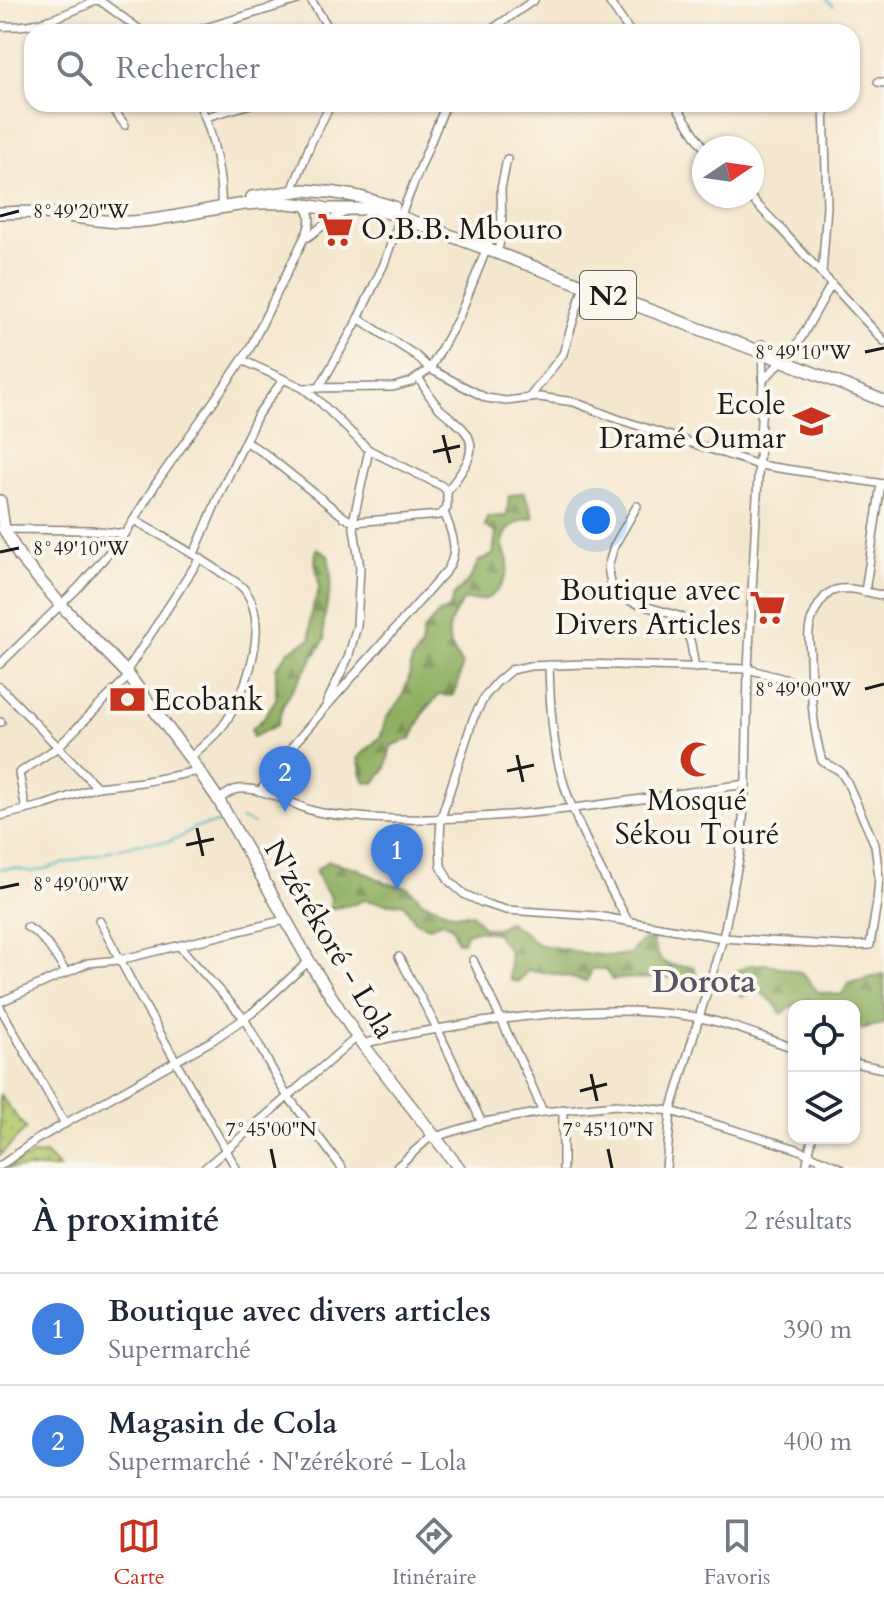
<!DOCTYPE html>
<html lang="fr">
<meta charset="utf-8">
<style>
body{margin:0;font-family:Cardo,serif;background:#f6f6f7;color:#1f2937}
.controls{position:absolute;right:24px;bottom:24px;display:grid;overflow:hidden;border-radius:16px;box-shadow:0 2px 6px #0004}
.controls button{width:72px;height:72px;display:grid;place-items:center;padding:0;border:0;border-bottom:2px solid #e0e1e3;background:#fff;color:#1f2937;font:40px sans-serif}
.compass{position:absolute;left:692px;top:136px;width:72px;height:72px;border-radius:50%;background:#fff;box-shadow:0 2px 6px #0004;rotate:77deg}
.you{position:absolute;left:596px;top:520px;width:28px;height:28px;margin:-20px;border:6px solid #fff;border-radius:50%;background:#1a73e8;box-shadow:0 0 0 12px #1a73e833}
.badge{display:grid;place-items:center;width:52px;height:52px;border-radius:50%;background:#c8321e;color:#fff;font-size:26px;font-weight:700}
.pin{position:absolute;translate:-50% -66px;filter:drop-shadow(0 2px 4px #0008)}
.pin::after{content:'';position:absolute;top:42px;width:28px;height:24px;background:inherit;clip-path:polygon(0 0,100% 0,50% 100%)}
.list{margin:0;padding:0;list-style:none}
h2{display:flex;justify-content:space-between;align-items:center;height:104px;margin:0;padding:0 32px;font-size:34px}
h2 small{font-size:26px;font-weight:400;color:#747a83}
.list li{display:grid;grid-template-columns:52px 1fr auto;gap:24px;align-items:center;box-sizing:border-box;height:112px;padding:0 32px;border-top:2px solid #e0e1e3}
.list b{display:block;font-size:30px;white-space:nowrap}
.list p{margin:0;font-size:26px;white-space:nowrap;color:#747a83}
.list em{font-size:26px;font-style:normal;color:#747a83}
.icon{flex:none;width:44px;height:44px;fill:none;stroke:currentColor;stroke-width:2;stroke-linecap:round;stroke-linejoin:round}
.map{position:relative;flex:none;width:884px;height:1168px;overflow:hidden}
.search{position:absolute;background:#fff;box-shadow:0 2px 6px #0004;left:24px;right:24px;top:24px;height:88px;display:flex;align-items:center;gap:20px;box-sizing:border-box;padding:0 28px;border-radius:24px;color:#747a83;font-size:30px}
.sheet{height:328px;background:#fff}
nav{display:flex;justify-content:space-around;align-items:center;box-sizing:border-box;height:112px;border-top:2px solid #e0e1e3;background:#fff;font-size:22px;color:#747a83}
nav a{display:grid;justify-items:center;gap:4px}
nav .on{color:#c8321e}
.map>svg:first-child{display:block}
</style>
<div class="map">
<svg width="884" height="1168" viewBox="0 0 884 1168">
<defs>
<pattern id="green-dots" width="8" height="8" patternUnits="userSpaceOnUse" patternTransform="scale(2)"><rect width="8" height="8" fill="#b3ca6e"/><path d="M2 2h.1M6 6h.1" fill="none" stroke="#99ad5f" stroke-width="1.8" stroke-linecap="round"/></pattern>
<pattern id="forest-firs" width="22" height="20" patternUnits="userSpaceOnUse" patternTransform="scale(2)"><rect width="22" height="20" fill="#8eae61"/><path d="M5 1l3.5 6h-7zM16 11l3.5 6h-7z" fill="#738d4f"/></pattern>
</defs>
<rect width="100%" height="100%" fill="#fbf7ec"/>
<filter id="ink" filterUnits="userSpaceOnUse"><feTurbulence type="fractalNoise" baseFrequency=".0125" numOctaves="2"/><feDisplacementMap in="SourceGraphic" scale="16" xChannelSelector="R" yChannelSelector="G"/><feConvolveMatrix kernelMatrix="1 2 1 2 8 2 1 2 1" color-interpolation-filters="sRGB"/></filter>
<filter id="wash" filterUnits="userSpaceOnUse"><feTurbulence type="fractalNoise" baseFrequency=".006" numOctaves="4" result="noise"/><feDisplacementMap in="SourceGraphic" scale="32" xChannelSelector="R" yChannelSelector="G"/><feGaussianBlur stdDeviation="1.8" result="paint"/><feColorMatrix in="noise" values="0 0 0 0 0 0 0 0 0 0 0 0 0 0 0 0 0 1.4 0 .05"/><feComposite in="paint" operator="in"/></filter>
<g filter="url(#wash)">
<rect width="100%" height="100%" fill="#f4e7cf"/>
<g fill="url(#green-dots)" stroke="#687345" stroke-width="2">
<path d="M 0,1095 L 26,1129 L 0,1155 Z"/>
<path d="M 45,1154 L 59,1168 L 6,1168 L 34,1155 Z"/>
</g>
<g fill="url(#forest-firs)" stroke="#55653e" stroke-width="2">
<path d="M 524,492 L 534,517 C 520,520 505,526 503,543 C 502,549 507,555 508,561 C 509,574 500,592 488,598 C 480,601 472,600 464,600 C 455,611 445,627 450,643 C 452,650 459,659 462,666 L 457,687 L 452,696 L 439,695 L 424,712 L 412,738 L 391,746 L 386,768 L 375,783 L 365,782 L 362,775 L 358,758 L 381,736 L 386,718 L 401,699 L 408,681 L 412,660 L 421,648 L 423,631 L 439,613 L 449,609 L 454,595 L 470,579 L 479,561 L 493,555 L 496,533 L 485,526 L 487,517 L 507,516 L 509,496 Z"/>
<path d="M 317,548 L 328,555 C 329,563 332,572 331,581 C 330,600 320,620 325,639 L 284,703 L 277,725 L 253,737 L 251,729 L 263,719 L 276,699 L 276,668 L 289,651 L 311,639 C 310,627 309,617 313,606 C 315,599 319,595 319,587 C 319,570 312,566 317,548 Z"/>
<path d="M 328,861 L 356,868 L 386,883 L 408,887 L 423,902 L 455,914 L 472,914 L 484,928 L 497,928 L 508,922 L 525,933 L 537,944 L 589,954 L 613,956 L 630,954 L 641,941 L 652,939 C 660,969 667,964 694,967 L 697,979 L 691,982 C 674,975 669,978 652,978 C 638,979 626,977 612,980 L 605,969 L 592,969 L 587,981 C 575,980 566,976 555,974 C 545,973 538,973 528,970 L 518,982 L 510,980 L 509,951 L 496,933 L 477,930 L 466,933 L 463,942 L 457,942 L 453,928 L 442,921 L 430,927 L 416,922 L 403,903 L 389,904 L 365,900 L 354,904 L 330,909 L 331,897 L 322,886 L 315,871 Z"/>
<path d="M 768,964 L 802,973 L 818,992 L 841,995 L 850,983 L 884,974 L 884,1024 L 854,1030 L 854,1006 L 816,1006 L 809,999 L 795,1004 L 782,1014 L 774,1003 L 759,991 L 741,997 L 737,971 L 750,965 Z"/>
</g>
<g fill="none" stroke-linecap="round" stroke-linejoin="round">
<g stroke="#48b8be" stroke-width="2">
<path d="M 827,0 L 833,6"/>
<path d="M 241,819 L 254,824"/>
<path d="M 0,869 L 14,868 L 32,872 L 140,843 L 167,842 L 183,836 L 193,828 L 223,822"/>
</g>
</g>
</g>
<g filter="url(#ink)">
<g fill="none" stroke-linecap="round" stroke-linejoin="round">
<defs>
<g id="minor">
<path d="M 99,0 L 143,32"/>
<path d="M 311,0 L 331,32"/>
<path d="M 608,0 L 630,32"/>
<path d="M 51,20 L 59,32"/>
<path d="M 0,26 C 36,29 66,14 98,0"/>
<path d="M 192,32 L 298,0"/>
<path d="M 488,32 L 534,0"/>
<path d="M 878,82 L 884,83"/>
<path d="M 109,104 L 125,125"/>
<path d="M 199,104 C 212,128 223,180 221,208"/>
<path d="M 675,104 L 704,148"/>
<path d="M 206,117 L 251,104"/>
<path d="M 292,191 L 312,140 L 331,104"/>
<path d="M 749,196 L 779,227 L 884,341"/>
<path d="M 308,237 L 329,221 L 347,211"/>
<path d="M 499,246 L 502,229 L 501,189 L 507,159"/>
<path d="M 822,274 L 827,206 L 824,104"/>
<path d="M 358,318 L 415,355 L 430,369 L 486,398 L 506,401 L 539,397 L 574,402 L 615,418 L 759,465 L 884,484"/>
<path d="M 242,360 L 303,388 L 319,401 L 369,450 L 442,486 L 447,491 L 447,508 L 440,515 L 353,522 L 344,517 L 264,453 L 245,441"/>
<path d="M 418,377 C 425,388 431,400 440,409 C 448,416 457,422 464,430 C 482,451 460,474 447,491"/>
<path d="M 763,380 L 796,347 L 831,285"/>
<path d="M 303,388 L 393,387 L 411,382 L 430,369 L 459,317 L 489,243"/>
<path d="M 319,388 L 355,325 L 384,264 L 403,210 L 446,104"/>
<path d="M 529,398 L 563,354 L 586,279"/>
<path d="M 637,506 L 614,546 L 608,567 L 613,594 L 638,604 L 682,617 L 691,644 L 695,668"/>
<path d="M 134,520 C 163,537 192,552 219,571 C 227,577 238,582 244,589 C 271,623 247,691 225,723 C 216,736 201,747 190,758"/>
<path d="M 2,529 L 91,530 L 125,534"/>
<path d="M 194,554 L 221,491 L 258,414 L 283,380"/>
<path d="M 865,592 L 881,484"/>
<path d="M 0,664 L 79,587 L 125,534 L 157,482 L 232,375 L 250,348 L 307,232 C 311,222 312,212 303,205"/>
<path d="M 549,665 C 550,704 552,743 563,781 C 576,826 605,880 628,921"/>
<path d="M 126,672 L 200,558"/>
<path d="M 810,686 L 748,669 L 584,664 L 530,666 L 511,670 L 497,682 L 485,696 L 473,719 L 441,818 L 440,838 L 441,866 L 449,881 L 464,894 L 483,903 L 506,910 L 597,916 L 723,938 L 846,946 L 870,945 L 877,902 L 879,877 L 875,845 L 847,782 L 840,771 L 822,761 C 812,727 811,691 810,656 C 810,648 808,639 809,631 C 810,619 819,601 829,593 C 843,583 869,593 884,596"/>
<path d="M 0,687 L 97,787"/>
<path d="M 327,702 L 348,658 L 357,626 L 360,568 L 353,522 L 369,450"/>
<path d="M 0,722 L 1,722"/>
<path d="M 260,791 L 295,743 L 325,708 L 447,570 C 460,550 452,533 444,512"/>
<path d="M 218,799 C 223,797 229,792 234,790 C 257,784 289,803 310,810 C 330,816 350,816 370,818 C 494,825 623,801 746,784"/>
<path d="M 26,810 L 19,773 L 58,747 L 129,676"/>
<path d="M 0,816 L 45,805 L 97,787 L 142,782 L 199,771"/>
<path d="M 99,920 L 137,992 L 236,1168"/>
<path d="M 27,927 C 46,938 55,955 66,973"/>
<path d="M 179,946 L 244,1018 L 284,1091 L 342,1168"/>
<path d="M 399,957 L 437,1028 L 482,1123"/>
<path d="M 473,960 L 528,1077 L 543,1112"/>
<path d="M 0,1002 L 88,963 L 119,960 L 285,920"/>
<path d="M 0,1007 L 65,1124"/>
<path d="M 362,1044 C 402,1034 442,1028 482,1022 C 553,1012 624,1006 695,1017 C 729,1023 762,1037 794,1048"/>
<path d="M 854,1063 L 884,1069"/>
<path d="M 0,1166 L 36,1140 L 213,1040 L 252,1013 L 309,961"/>
<path d="M 205,1168 L 357,1037"/>
<path d="M 396,1168 L 428,1139 L 484,1122 L 543,1112 L 616,1105 L 671,1111 L 797,1149 L 840,1168"/>
<path d="M 563,1168 L 563,1109"/>
<path d="M 666,1168 L 671,1111 L 723,938 L 740,854 L 746,784 L 748,669 L 763,381 L 762,344"/>
<path d="M 806,1168 L 812,1138"/>
</g>
<g id="highway">
<path d="M 330,192 L 360,197 L 394,207"/>
<path d="M 252,197 L 304,190 L 326,192"/>
<path d="M 328,209 L 367,209 L 390,213 L 761,352 L 884,401"/>
<path d="M 0,213 C 14,213 29,211 43,213 C 72,215 99,223 128,222 C 161,221 193,212 225,207 C 258,201 290,201 323,208"/>
<path d="M 0,501 L 4,529 L 20,557 L 60,604 L 126,672 L 190,758 L 218,799 L 309,961 L 357,1037 L 459,1168"/>
</g>
</defs>
<use href="#minor" stroke="#888276" stroke-width="10"/>
<use href="#highway" stroke="#888276" stroke-width="14"/>
<use href="#minor" stroke="#fff" stroke-width="7"/>
<use href="#highway" stroke="#fff" stroke-width="11"/>
</g>
</g>
<path fill="none" stroke="#1c1c1c" stroke-width="3" d="M 0,216 L 19,211M 865,352 L 884,348M 443,435 L 450,463M 433,452 L 460,446M 0,552 L 19,548M 865,689 L 884,684M 517,755 L 523,782M 507,771 L 534,765M 197,828 L 203,856M 186,845 L 214,839M 0,888 L 19,884M 591,1074 L 597,1101M 580,1091 L 607,1084M 271,1149 L 275,1168M 608,1149 L 612,1168"/>
<defs>
<symbol id="supermarket-bare" viewBox="-9 -9 18 18"><path d="M-6-5.5h2.5l.6 2H6L4.5 2H-2.5L-4.4-4H-6ZM-1.5 3.2a1.3 1.3 0 1 0 .1 0ZM3 3.2a1.3 1.3 0 1 0 .1 0Z" fill="#c8321e" stroke="#fbf7ec" stroke-width="2.5" paint-order="stroke"/></symbol>
<symbol id="school-bare" viewBox="-9 -9 18 18"><path d="M0-5L7-2L0 1L-7-2ZM-4 1L0 2.5L4 1V4Q0 6-4 4Z" fill="#c8321e" stroke="#fbf7ec" stroke-width="2.5" paint-order="stroke"/></symbol>
<symbol id="bank-bare" viewBox="-9 -9 18 18"><path d="M-6-4H6V4H-6ZM0-2.3a2.3 2.3 0 1 0 0 4.6a2.3 2.3 0 1 0 0-4.6Z" fill="#c8321e" stroke="#fbf7ec" stroke-width="2.5" paint-order="stroke"/></symbol>
<symbol id="mosque-bare" viewBox="-9 -9 18 18"><path d="M3.5-4.9A6 6 0 1 0 3.5 4.9A5 5 0 1 1 3.5-4.9Z" fill="#c8321e" stroke="#fbf7ec" stroke-width="2.5" paint-order="stroke"/></symbol>
</defs>
<g fill-rule="evenodd">
<use href="#supermarket-bare" x="310" y="204" width="51" height="51"/>
<use href="#school-bare" x="786" y="396" width="51" height="51"/>
<use href="#supermarket-bare" x="742" y="582" width="51" height="51"/>
<use href="#bank-bare" x="102" y="674" width="51" height="51"/>
<use href="#mosque-bare" x="672" y="734" width="51" height="51"/>
</g>
<g text-anchor="middle" stroke-width="8" stroke-linejoin="round" paint-order="stroke">
<rect fill="#fbf7ec" stroke="#5f5e5a" stroke-width="2" x="580" y="271" width="56" height="48" rx="6"/>
<g font-size="28" font-weight="bold" fill="#1c1c1c">
<text x="608" y="305">N2</text>
</g>
<g font-size="30" fill="#1c1c1c" stroke="#fbf7ec" text-anchor="start">
<text x="361" y="239">O.B.B. Mbouro</text>
<text x="786" y="414" text-anchor="end">Ecole<tspan x="786" dy="34">Dramé Oumar</tspan></text>
<text x="741" y="600" text-anchor="end">Boutique avec<tspan x="741" dy="34">Divers Articles</tspan></text>
<text x="153" y="710">Ecobank</text>
<text x="697" y="810" text-anchor="middle">Mosqué<tspan x="697" dy="34">Sékou Touré</tspan></text>
</g>
<g font-size="30" fill="#1c1c1c" stroke="#fbf7ec">
<text transform="translate(330 939) rotate(59)" y="10">N'zérékoré - Lola</text>
</g>
<g font-size="32" font-weight="bold" fill="#565467" stroke="#fbf7ec">
<text x="704" y="992">Dorota</text>
</g>
</g>
<g font-size="20" text-anchor="middle" fill="#1c1c1c" stroke="#fbf7ec" stroke-width="8" stroke-linejoin="round" paint-order="stroke">
<text x="81" y="218">8°49'20"W</text>
<text x="803" y="359">8°49'10"W</text>
<text x="81" y="555">8°49'10"W</text>
<text x="803" y="696">8°49'00"W</text>
<text x="81" y="891">8°49'00"W</text>
<text x="271" y="1136">7°45'00"N</text>
<text x="608" y="1136">7°45'10"N</text>
</g>
</svg>
<div class="controls">
<button><svg class="icon" aria-label="locate" viewBox="0 0 24 24"><circle cx="12" cy="12" r="6"/><path d="M12 2v4M12 18v4M2 12h4M18 12h4"/></svg></button>
<button><svg class="icon" aria-label="layers" viewBox="0 0 24 24"><path d="M12 4l9 5-9 5-9-5zM3 14l9 5 9-5"/></svg></button>
</div>
<svg class="compass" viewBox="-18 -18 36 36"><path d="M0-13l5 13h-10z" fill="#e53935"/><path d="M0 13l5-13h-10z" fill="#747a83"/></svg>
<div class="you"></div>
<div class="pin badge" style="left:397px;top:890px;background:#3f7fe0">1</div>
<div class="pin badge" style="left:285px;top:812px;background:#3f7fe0">2</div>
<div class="search"><svg class="icon" aria-label="search" viewBox="0 0 24 24"><circle cx="10" cy="10" r="6"/><path d="M15 15l6 6"/></svg>Rechercher</div>
</div>
<section class="sheet">
<h2>À proximité<small>2 résultats</small></h2>
<ul class="list">
<li><span class="badge" style="background:#3f7fe0">1</span><div><b>Boutique avec divers articles</b><p>Supermarché</p></div><em>390 m</em></li>
<li><span class="badge" style="background:#3f7fe0">2</span><div><b>Magasin de Cola</b><p>Supermarché · N'zérékoré - Lola</p></div><em>400 m</em></li>
</ul>
</section>
<nav>
<a class="on"><svg class="icon" aria-label="map" viewBox="0 0 24 24"><path d="M3 6l6-2 6 2 6-2v14l-6 2-6-2-6 2zM9 4v14M15 6v14"/></svg>Carte</a>
<a><svg class="icon" aria-label="directions" viewBox="0 0 24 24"><path d="M12 3l9 9-9 9-9-9zM9 14v-3h6M13 9l2 2-2 2"/></svg>Itinéraire</a>
<a><svg class="icon" aria-label="saved" viewBox="0 0 24 24"><path d="M7 4h10v16l-5-4-5 4z"/></svg>Favoris</a>
</nav>
